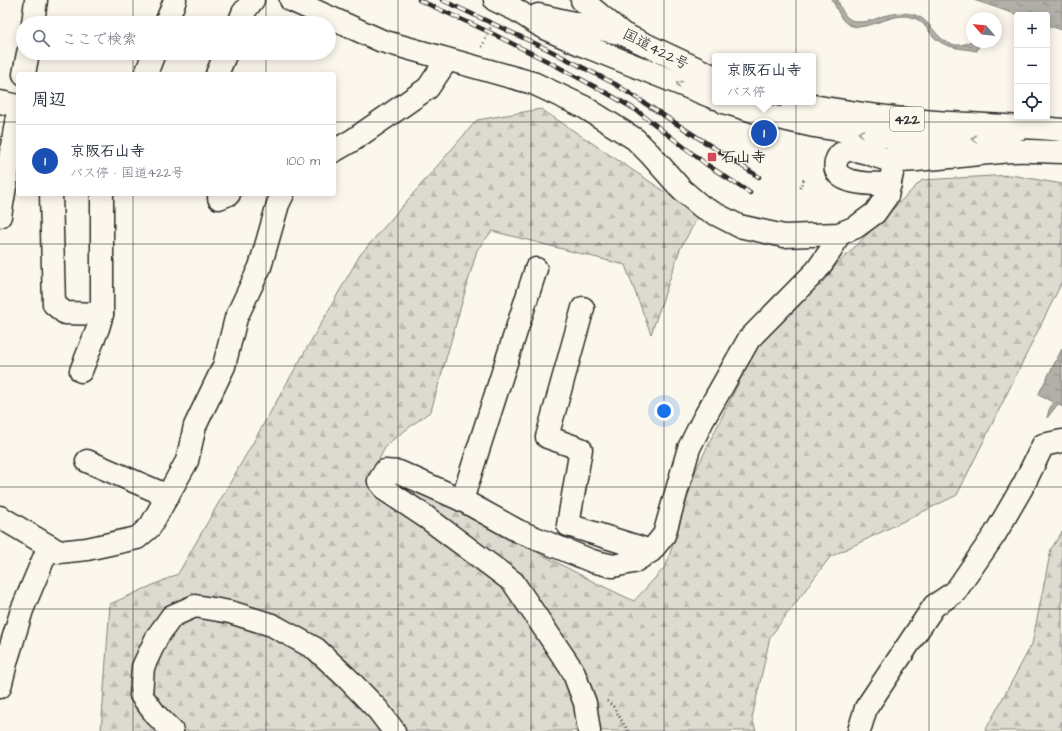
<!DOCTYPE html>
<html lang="ja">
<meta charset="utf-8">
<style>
body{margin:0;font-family:"Architects Daughter","Klee One",sans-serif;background:#f2f2f3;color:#1f2937}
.controls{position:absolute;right:12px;top:12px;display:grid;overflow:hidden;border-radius:4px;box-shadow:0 2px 10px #0003}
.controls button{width:36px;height:36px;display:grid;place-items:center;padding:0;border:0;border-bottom:1px solid #e0e1e3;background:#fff;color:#1f2937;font:20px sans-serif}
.compass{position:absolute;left:966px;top:12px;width:36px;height:36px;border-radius:50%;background:#fff;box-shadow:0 2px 10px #0003;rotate:298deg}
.you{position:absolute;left:664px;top:411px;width:14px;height:14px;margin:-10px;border:3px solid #fff;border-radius:50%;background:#1a73e8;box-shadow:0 0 0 6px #1a73e833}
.badge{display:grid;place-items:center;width:26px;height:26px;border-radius:50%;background:#d1495b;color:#fff;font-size:13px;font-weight:700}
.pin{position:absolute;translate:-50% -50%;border:2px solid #fff;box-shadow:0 1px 4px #0006}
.popup{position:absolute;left:712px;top:53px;width:104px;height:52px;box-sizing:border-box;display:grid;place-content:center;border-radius:4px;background:#fff;filter:drop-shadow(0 1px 3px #0005);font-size:13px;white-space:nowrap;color:#747a83}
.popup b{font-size:15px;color:#1f2937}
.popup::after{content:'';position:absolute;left:50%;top:100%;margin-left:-8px;border:8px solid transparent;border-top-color:#fff}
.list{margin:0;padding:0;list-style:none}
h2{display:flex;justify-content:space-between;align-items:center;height:52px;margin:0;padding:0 16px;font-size:17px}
h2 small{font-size:13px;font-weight:400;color:#747a83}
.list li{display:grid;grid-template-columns:26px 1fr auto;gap:12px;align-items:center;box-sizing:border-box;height:72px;padding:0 16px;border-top:1px solid #e0e1e3}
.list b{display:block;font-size:15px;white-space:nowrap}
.list p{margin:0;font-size:13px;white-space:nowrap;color:#747a83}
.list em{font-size:13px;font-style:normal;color:#747a83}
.icon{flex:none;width:22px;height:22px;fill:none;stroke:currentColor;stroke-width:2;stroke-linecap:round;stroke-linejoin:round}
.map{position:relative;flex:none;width:1062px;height:731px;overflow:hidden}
.search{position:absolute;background:#fff;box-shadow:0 2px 10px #0003;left:16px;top:16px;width:320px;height:44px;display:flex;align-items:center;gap:10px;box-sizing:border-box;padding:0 14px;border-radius:22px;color:#747a83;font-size:15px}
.panel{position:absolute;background:#fff;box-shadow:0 2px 10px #0003;left:16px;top:72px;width:320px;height:124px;border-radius:4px}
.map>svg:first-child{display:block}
</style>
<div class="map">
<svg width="1062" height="731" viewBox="0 0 1062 731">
<defs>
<pattern id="forest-firs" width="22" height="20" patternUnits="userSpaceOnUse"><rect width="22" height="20" fill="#dddad0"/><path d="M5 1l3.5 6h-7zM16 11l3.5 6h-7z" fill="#bebbb3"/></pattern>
<pattern id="water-ripples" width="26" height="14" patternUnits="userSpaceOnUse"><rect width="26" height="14" fill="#b1afa7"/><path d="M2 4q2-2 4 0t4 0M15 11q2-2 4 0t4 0" fill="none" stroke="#908f88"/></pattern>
</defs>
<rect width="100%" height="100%" fill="#fbf7ec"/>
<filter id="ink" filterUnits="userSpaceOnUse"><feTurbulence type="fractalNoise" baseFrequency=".025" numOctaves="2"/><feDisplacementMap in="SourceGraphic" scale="8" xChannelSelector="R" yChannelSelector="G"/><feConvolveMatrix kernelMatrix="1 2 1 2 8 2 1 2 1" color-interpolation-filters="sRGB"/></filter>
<g filter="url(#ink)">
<g fill="url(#forest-firs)" stroke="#84827e">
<path d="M 541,109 L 658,187 L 698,217 L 680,249 L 651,334 L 625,265 L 492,231 L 477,250 L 431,411 L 387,444 L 375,467 L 594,582 L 634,601 L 666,566 L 696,470 L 758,343 L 922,180 L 1011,175 L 1062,184 L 1062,282 L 957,495 L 830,557 L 770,637 L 752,718 L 756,731 L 101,731 L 110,604 L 178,574 L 360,255 L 477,120 Z"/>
<path d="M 1062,532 L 1062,731 L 985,731 L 1032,644 L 1051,549 Z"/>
</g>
<g fill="url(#water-ripples)" stroke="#7b7a75">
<path d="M 832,0 L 838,0 C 840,6 843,14 848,18 C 859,26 873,20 883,16 C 892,14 902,12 911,14 C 934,18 936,47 960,45 C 964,45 968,42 972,41 L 972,42 L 980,42 L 977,51 C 962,48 948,49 936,39 C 928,32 925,22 914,18 C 891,8 860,41 842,19 C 838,13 836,6 832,0 Z"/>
<path d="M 974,0 L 1062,0 L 1062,30 L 1047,25 L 1047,15 L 1018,15 Z"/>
<path d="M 1062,349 L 1062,407 L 1058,404 L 1047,418 L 1049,410 L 1053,402 L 1038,395 Z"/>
</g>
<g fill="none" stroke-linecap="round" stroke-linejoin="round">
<defs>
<g id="minor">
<path d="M 291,0 L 382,41 L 533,83 L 584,107 L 635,139 L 650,154 L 682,190 L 702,207 L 739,226 L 784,236 L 839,234 L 856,227 L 875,213 L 887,196 L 904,119"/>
<path d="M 495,0 L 516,10 L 544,28 L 580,44 L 715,98"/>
<path d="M 538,15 L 623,34"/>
<path d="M 33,23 L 36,0"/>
<path d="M 166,23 L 175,0"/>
<path d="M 239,23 L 243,13 L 253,0"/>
<path d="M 24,74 L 28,53"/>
<path d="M 146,74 L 154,53"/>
<path d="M 217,74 L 226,53"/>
<path d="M 0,102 L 18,106"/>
<path d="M 724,102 L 766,115 L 814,126 L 871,135 L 923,140 L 990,138 L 1024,127"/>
<path d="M 334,151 L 353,140 L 428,88 L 447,60"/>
<path d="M 890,184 C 877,184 830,186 836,162 C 837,157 841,153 845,151 C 861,146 880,161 896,161 C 905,161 916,160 926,159 C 955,157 984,153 1013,151 C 1029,150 1046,152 1062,152"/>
<path d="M 51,194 L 54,304 L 65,313 L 102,314"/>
<path d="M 219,198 L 229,194"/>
<path d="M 0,216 L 18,111"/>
<path d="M 583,308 L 547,437 L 581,449 L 568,525 L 651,551"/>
<path d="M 81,371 L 98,328 L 102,314 L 102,194"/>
<path d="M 87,461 L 168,496"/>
<path d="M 462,500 L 536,269"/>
<path d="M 0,517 L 59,552 L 87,549 L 137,538 L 150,527 L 187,461 L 195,426 L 224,366 L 236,318 L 260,267 L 278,204 L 283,194"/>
<path d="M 0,687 L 7,659 L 22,610 L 49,546"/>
<path d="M 172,731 L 156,715 L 141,695 L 143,667 L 157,637 L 172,616 L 195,606 L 230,612 L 272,625 L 316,649 L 347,678 L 378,710 L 394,731"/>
<path d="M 589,731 L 585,703 L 573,671 L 513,582 L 426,517 L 387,491 L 379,481 L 385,471 L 399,472 L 462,500 L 518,531 L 592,561 L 613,566 L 633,562 L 651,551 L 664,535 L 689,448 L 703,420 L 749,339 L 817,270 L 831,250 L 839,234"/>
<path d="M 859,731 L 866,708 L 934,606 L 955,592 L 995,534 L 1024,484 L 1043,445 L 1062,441"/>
</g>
<g id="highway">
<path d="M 582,0 L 623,34 L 715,77"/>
<path d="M 791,102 C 838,111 886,118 935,122 C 977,125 1020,126 1062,130"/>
</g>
</defs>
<use href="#minor" stroke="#2b2b2b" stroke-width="25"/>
<use href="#highway" stroke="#2b2b2b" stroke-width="25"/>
<g stroke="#2b2b2b" stroke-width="2.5" stroke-dasharray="1 3" stroke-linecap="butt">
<path d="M 482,47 L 493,22"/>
<path d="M 800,188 L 804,179"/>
<path d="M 607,701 L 613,706 L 628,731"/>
</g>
<use href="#minor" stroke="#fbf7ec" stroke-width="22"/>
<use href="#highway" stroke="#fbf7ec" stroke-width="22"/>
<defs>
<g id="rail">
<path d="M 419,0 L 489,32 L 551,63 L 612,96 L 636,110 L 706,164 L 750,193"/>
<path d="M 442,0 L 547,49 L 615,84 L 759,177"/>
</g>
</defs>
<use href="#rail" stroke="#2b2b2b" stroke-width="4.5"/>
<use href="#rail" stroke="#fbf7ec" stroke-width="3" stroke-dasharray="9" stroke-linecap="butt"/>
</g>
<defs><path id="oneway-chevron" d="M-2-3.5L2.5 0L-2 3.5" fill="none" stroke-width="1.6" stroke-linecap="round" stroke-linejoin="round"/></defs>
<g stroke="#93918c">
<use href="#oneway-chevron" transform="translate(679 84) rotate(-158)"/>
<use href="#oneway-chevron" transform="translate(861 133) rotate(-171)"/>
<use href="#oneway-chevron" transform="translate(974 139) rotate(178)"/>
</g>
</g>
<path fill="none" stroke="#2b2b2b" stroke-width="1" stroke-opacity="0.55" d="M 133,0 L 133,23M 266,0 L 266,23M 398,0 L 398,731M 531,0 L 531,731M 664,0 L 664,731M 796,0 L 796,731M 929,0 L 929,731M 133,53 L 133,74M 266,53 L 266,74M 0,122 L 18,122M 334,122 L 1062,122M 133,194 L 133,731M 266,194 L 266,731M 0,244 L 1062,244M 0,366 L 1062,366M 0,487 L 1062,487M 0,609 L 1062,609"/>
<rect fill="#d1495b" stroke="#fbf7ec" stroke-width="1.5" x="707" y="152" width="10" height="10" rx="2"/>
<g text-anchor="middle" stroke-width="3" stroke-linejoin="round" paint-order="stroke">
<rect fill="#fbf7ec" stroke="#696865" stroke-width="1" x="890" y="107" width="34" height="24" rx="3"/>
<g font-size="14" font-weight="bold" fill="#2b2b2b">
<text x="907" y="124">422</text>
</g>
<g font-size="15" fill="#2b2b2b" stroke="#fbf7ec">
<text transform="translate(656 49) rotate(27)" y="5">国道422号</text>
</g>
<g font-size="15" font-weight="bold" fill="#2b2b2b" stroke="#fbf7ec" text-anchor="start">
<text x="721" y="162">石山寺</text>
</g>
</g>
</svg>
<div class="controls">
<button>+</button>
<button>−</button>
<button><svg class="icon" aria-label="locate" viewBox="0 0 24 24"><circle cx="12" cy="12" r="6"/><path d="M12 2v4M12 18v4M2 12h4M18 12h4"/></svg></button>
</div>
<svg class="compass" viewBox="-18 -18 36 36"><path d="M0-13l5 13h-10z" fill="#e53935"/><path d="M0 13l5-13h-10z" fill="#747a83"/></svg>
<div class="you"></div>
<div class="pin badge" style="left:764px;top:133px;background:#1a4fb4">1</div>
<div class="popup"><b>京阪石山寺</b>バス停</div>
<div class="search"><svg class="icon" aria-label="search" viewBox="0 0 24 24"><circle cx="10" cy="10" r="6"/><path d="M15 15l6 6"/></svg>ここで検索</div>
<section class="panel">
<h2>周辺<small></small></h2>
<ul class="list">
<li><span class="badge" style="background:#1a4fb4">1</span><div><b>京阪石山寺</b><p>バス停 · 国道422号</p></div><em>100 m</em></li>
</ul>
</section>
</div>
